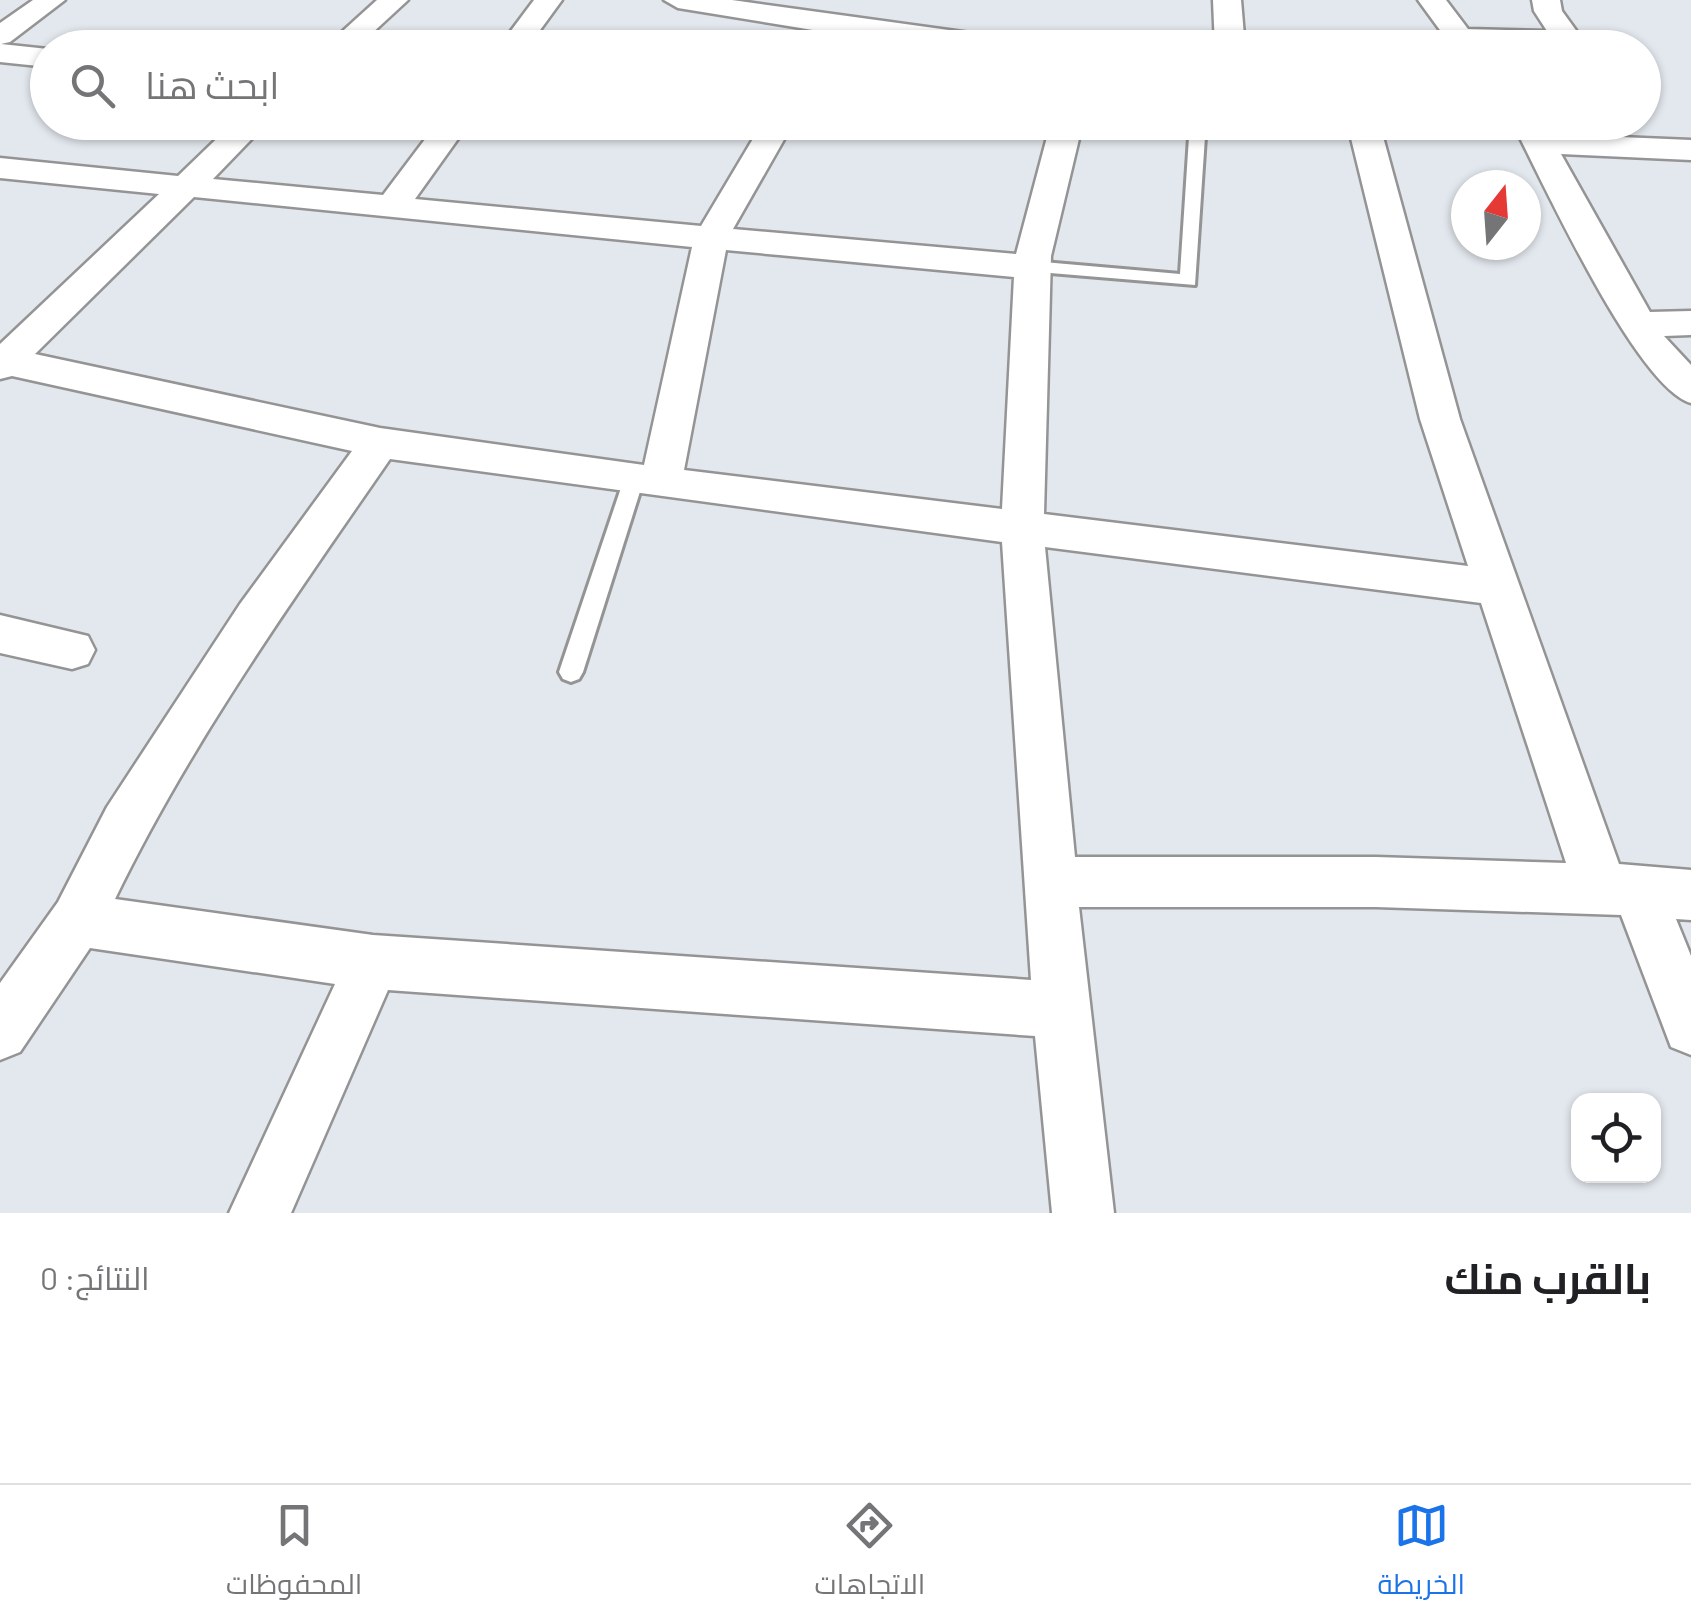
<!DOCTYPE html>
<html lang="ar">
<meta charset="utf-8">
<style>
body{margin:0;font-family:Barlow,Cairo,sans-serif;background:#f6f6f6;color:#202124;direction:rtl}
.controls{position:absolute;right:30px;bottom:30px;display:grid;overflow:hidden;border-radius:20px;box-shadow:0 2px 8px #0004}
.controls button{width:90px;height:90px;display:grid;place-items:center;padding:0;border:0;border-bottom:2px solid #e0e0e0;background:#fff;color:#202124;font:50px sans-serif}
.compass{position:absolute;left:1451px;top:170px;width:90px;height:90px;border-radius:50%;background:#fff;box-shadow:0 2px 8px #0004;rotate:17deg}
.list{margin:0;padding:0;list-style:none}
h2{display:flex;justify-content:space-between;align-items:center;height:130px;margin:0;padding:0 40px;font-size:42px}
h2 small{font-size:32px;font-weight:400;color:#757577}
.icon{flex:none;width:55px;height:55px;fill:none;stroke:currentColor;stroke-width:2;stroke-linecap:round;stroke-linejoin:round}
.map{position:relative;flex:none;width:1691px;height:1213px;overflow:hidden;direction:ltr}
.search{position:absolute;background:#fff;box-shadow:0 2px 8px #0004;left:30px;right:30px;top:30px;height:110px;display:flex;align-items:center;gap:25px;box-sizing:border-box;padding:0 35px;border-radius:55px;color:#757577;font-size:38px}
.sheet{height:270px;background:#fff}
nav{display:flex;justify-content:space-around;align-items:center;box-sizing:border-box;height:140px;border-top:2px solid #e0e0e0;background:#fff;font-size:28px;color:#757577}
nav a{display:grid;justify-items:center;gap:5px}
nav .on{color:#1a73e8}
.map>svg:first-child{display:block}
</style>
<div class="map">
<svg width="1691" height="1213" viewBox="0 0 1691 1213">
<rect width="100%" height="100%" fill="#e3e8ee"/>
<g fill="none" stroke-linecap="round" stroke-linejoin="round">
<defs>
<g id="service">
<path d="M 1190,122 L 1206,122 L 1195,285 L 1026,271 L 1023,267 L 1032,261 L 1180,274 Z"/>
<path d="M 634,471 L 644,479 L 583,672 L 579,679 L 571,682 L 563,679 L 559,672 L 624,479 Z"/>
</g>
<g id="minor">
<path d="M 33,0 L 65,0 L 10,42 L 1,44 L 48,49 L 48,67 L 0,62 L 0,23 Z"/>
<path d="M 377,0 L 408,0 L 356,48 L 324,48 Z"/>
<path d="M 534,0 L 562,0 L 527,48 L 498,48 Z"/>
<path d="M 664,0 L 732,0 L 1014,39 L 1028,48 L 943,48 L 846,35 L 838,48 L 809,48 L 819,31 L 678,8 Z"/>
<path d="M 1213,0 L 1241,0 L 1245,48 L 1215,48 Z"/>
<path d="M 1418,0 L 1446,0 L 1468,29 L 1547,31 L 1534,11 L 1532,0 L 1560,0 L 1562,11 L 1583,40 L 1573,48 L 1453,48 Z"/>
<path d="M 234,122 L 268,122 L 213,179 L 383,195 L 438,122 L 470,122 L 415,199 L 701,226 L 763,122 L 794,122 L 733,229 L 1016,254 L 1051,122 L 1083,122 L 1051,256 L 1044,514 L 1468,566 L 1420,419 L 1347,122 L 1379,122 L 1460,419 L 1619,864 L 1691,870 L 1691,920 L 1676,919 L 1691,956 L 1691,1055 L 1671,1047 L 1621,915 L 1376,907 L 1079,907 L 1114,1213 L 1052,1213 L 1035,1036 L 388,990 L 291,1213 L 229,1213 L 335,984 L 90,948 L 20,1052 L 0,1060 L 0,983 L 58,902 L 107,807 L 240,604 L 352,451 L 12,376 L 0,379 L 0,344 L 159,194 L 0,178 L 0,158 L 178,176 ZM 194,197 L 692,247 L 644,465 L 380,428 L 35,354 ZM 726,250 L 1014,277 L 1002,509 L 684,470 ZM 390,459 L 1002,542 L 1031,980 L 373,935 L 115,899 C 190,744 292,601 390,459 ZM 1045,547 L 1481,603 L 1566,863 L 1376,857 L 1075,857 Z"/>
<path d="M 1512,122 L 1543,122 L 1549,134 L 1691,140 L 1691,160 L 1561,154 L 1650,312 L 1691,311 L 1691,335 L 1664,336 L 1691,365 L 1691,403 C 1636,387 1542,180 1512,122 Z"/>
<path d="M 0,615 L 88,636 L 95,650 L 88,664 L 72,669 L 0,653 Z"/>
</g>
</defs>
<use href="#service" stroke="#949494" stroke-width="6"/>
<use href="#minor" stroke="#949494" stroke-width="5"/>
<use href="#service" fill="#fff" fill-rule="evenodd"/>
<use href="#minor" fill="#fff" fill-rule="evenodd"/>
</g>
</svg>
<div class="controls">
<button><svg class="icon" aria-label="locate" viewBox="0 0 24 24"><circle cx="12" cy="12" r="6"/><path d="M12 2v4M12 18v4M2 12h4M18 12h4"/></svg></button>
</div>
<svg class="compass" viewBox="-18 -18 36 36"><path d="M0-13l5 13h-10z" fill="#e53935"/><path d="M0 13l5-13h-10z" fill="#757577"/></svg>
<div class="search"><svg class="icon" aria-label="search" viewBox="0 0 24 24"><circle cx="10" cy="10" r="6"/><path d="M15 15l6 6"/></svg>ابحث هنا</div>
</div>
<section class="sheet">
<h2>بالقرب منك<small>النتائج: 0</small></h2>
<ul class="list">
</ul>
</section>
<nav>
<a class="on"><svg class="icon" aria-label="map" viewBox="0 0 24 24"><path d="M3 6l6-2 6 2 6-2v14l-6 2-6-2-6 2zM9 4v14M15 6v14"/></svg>الخريطة</a>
<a><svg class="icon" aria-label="directions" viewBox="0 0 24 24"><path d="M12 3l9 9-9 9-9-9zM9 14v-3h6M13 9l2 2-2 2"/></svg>الاتجاهات</a>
<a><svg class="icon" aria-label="saved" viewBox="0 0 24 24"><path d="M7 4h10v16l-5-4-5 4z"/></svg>المحفوظات</a>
</nav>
